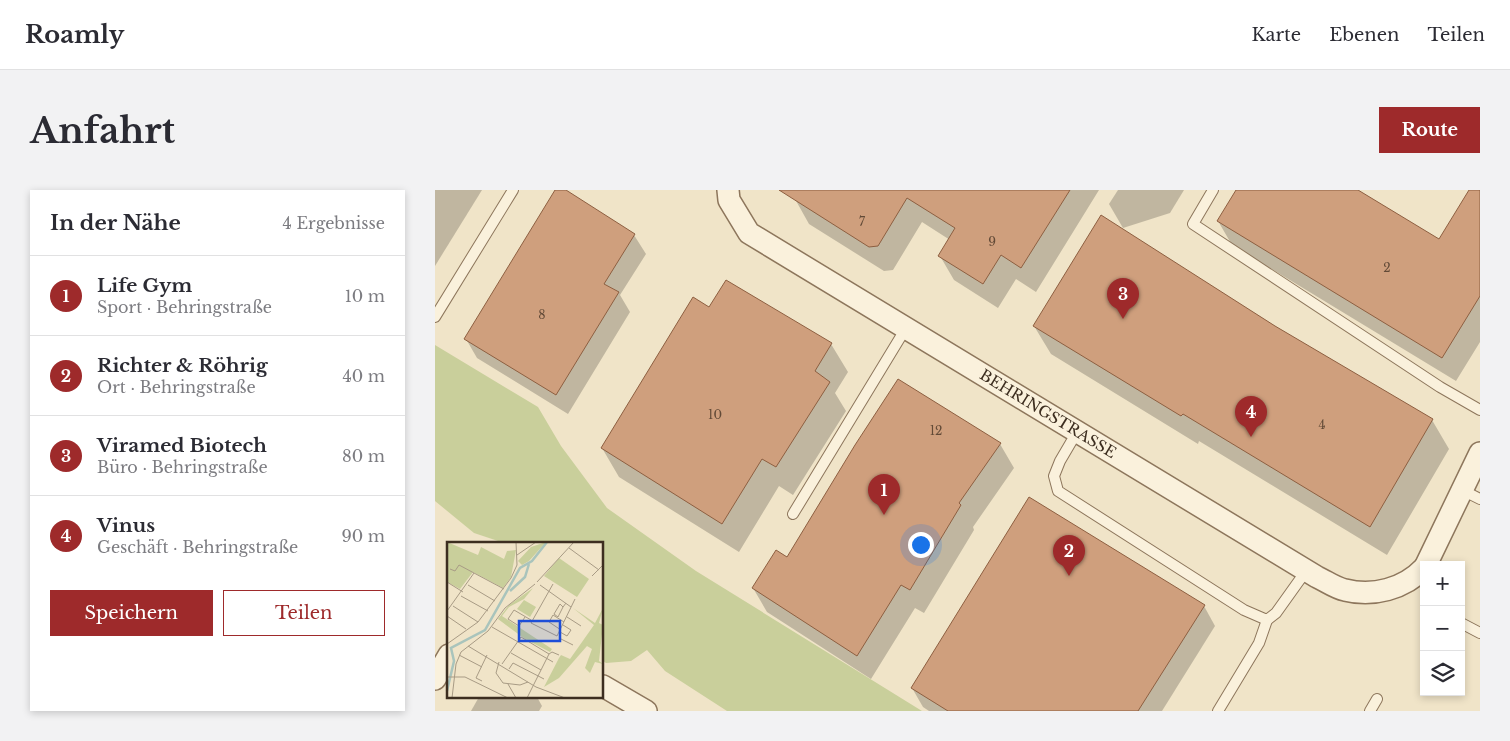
<!DOCTYPE html>
<html lang="de">
<meta charset="utf-8">
<style>
body{margin:0;font-family:"Libre Baskerville",serif;background:#f2f2f3;color:#2b2b33}
.controls{position:absolute;right:15px;bottom:15px;display:grid;overflow:hidden;border-radius:0px;box-shadow:0 2px 8px #0003}
.controls button{width:45px;height:45px;display:grid;place-items:center;padding:0;border:0;border-bottom:1px solid #e1e1e2;background:#fff;color:#2b2b33;font:25px sans-serif}
.you{position:absolute;left:485px;top:354px;width:18px;height:18px;margin:-12px;border:4px solid #fff;border-radius:50%;background:#1a73e8;box-shadow:0 0 0 8px #1a73e833}
.badge{display:grid;place-items:center;width:32px;height:32px;border-radius:50%;background:#9e2a2b;color:#fff;font-size:16px;font-weight:700}
.pin{position:absolute;translate:-50% -41px;filter:drop-shadow(0 1px 2px #0008)}
.pin::after{content:'';position:absolute;top:26px;width:18px;height:15px;background:inherit;clip-path:polygon(0 0,100% 0,50% 100%)}
.list{margin:0;padding:0;list-style:none}
h2{display:flex;justify-content:space-between;align-items:center;height:65px;margin:0;padding:0 20px;font-size:21px}
h2 small{font-size:16px;font-weight:400;color:#7c7c81}
.list li{display:grid;grid-template-columns:32px 1fr auto;gap:15px;align-items:center;box-sizing:border-box;height:80px;padding:0 20px;border-top:1px solid #e1e1e2}
.list b{display:block;font-size:19px;white-space:nowrap}
.list p{margin:0;font-size:16px;white-space:nowrap;color:#7c7c81}
.list em{font-size:16px;font-style:normal;color:#7c7c81}
.actions{display:flex;gap:10px;padding:15px 20px}
.actions a{flex:1;padding:11px 0;border:1px solid #9e2a2b;border-radius:0px;text-align:center;font-size:18px;color:#9e2a2b}
.actions .main{background:#9e2a2b;color:#fff}
.icon{flex:none;width:28px;height:28px;fill:none;stroke:currentColor;stroke-width:2;stroke-linecap:round;stroke-linejoin:round}
.map{position:relative;flex:none;width:1045px;height:521px;overflow:hidden;border-radius:0px}
header{display:flex;align-items:center;gap:30px;box-sizing:border-box;height:70px;padding:0 25px;background:#fff;border-bottom:1px solid #e1e1e2}
header strong{font-size:24px}
nav{display:flex;gap:28px;margin-inline-start:auto;font-size:18px}
.intro{display:flex;align-items:center;justify-content:space-between;box-sizing:border-box;height:120px;padding:0 30px}
h1{margin:0;font-size:35px}
.button{padding:12px 22px;border-radius:0px;background:#9e2a2b;color:#fff;font-size:18px;font-weight:700}
main{display:flex;gap:30px;padding:0 30px}
aside{flex:1;background:#fff;border-radius:0px;box-shadow:0 2px 8px #0003}
.map>svg:first-child{display:block}
</style>
<header>
<strong>Roamly</strong>
<nav><a>Karte</a><a>Ebenen</a><a>Teilen</a></nav>
</header>
<div class="intro"><h1>Anfahrt</h1><a class="button">Route</a></div>
<main>
<aside>
<h2>In der Nähe<small>4 Ergebnisse</small></h2>
<ul class="list">
<li><span class="badge">1</span><div><b>Life Gym</b><p>Sport · Behringstraße</p></div><em>10 m</em></li>
<li><span class="badge">2</span><div><b>Richter &amp; Röhrig</b><p>Ort · Behringstraße</p></div><em>40 m</em></li>
<li><span class="badge">3</span><div><b>Viramed Biotech</b><p>Büro · Behringstraße</p></div><em>80 m</em></li>
<li><span class="badge">4</span><div><b>Vinus</b><p>Geschäft · Behringstraße</p></div><em>90 m</em></li>
</ul>
<div class="actions"><a class="main">Speichern</a><a>Teilen</a></div>
</aside>
<div class="map">
<svg width="1045" height="521" viewBox="0 0 1045 521">
<rect width="100%" height="100%" fill="#f0e4c8"/>
<path fill="#c9cf9b" d="M 0,155 L 103,217 L 126,256 L 172,318 L 261,381 L 487,521 L 292,521 L 230,481 L 212,460 L 196,471 L 171,473 L 168,471 L 168,353 L 69,353 L 39,343 L 0,311 Z"/>
<g fill="#0003">
<path d="M 0,0 L 47,0 L 0,76 Z"/>
<path d="M 121,0 L 128,0 L 199,45 L 211,64 L 185,105 L 195,122 L 133,224 L 42,168 L 31,149 Z"/>
<path d="M 357,0 L 664,0 L 601,102 L 581,89 L 563,118 L 519,90 L 505,66 L 515,50 L 487,32 L 458,80 L 449,81 L 374,34 L 360,9 Z"/>
<path d="M 683,0 L 749,0 L 735,23 L 688,38 L 674,14 Z"/>
<path d="M 802,0 L 921,0 L 1005,51 L 1036,0 L 1045,0 L 1045,152 L 1021,191 L 797,55 L 783,31 Z"/>
<path d="M 599,136 L 839,137 L 997,230 L 1014,259 L 952,365 L 764,251 L 763,254 L 616,164 Z"/>
<path d="M 396,154 L 413,182 L 400,203 L 411,221 L 358,305 L 344,296 L 304,362 L 184,287 L 167,258 Z"/>
<path d="M 565,254 L 579,278 L 538,337 L 539,340 L 489,423 L 480,418 L 436,489 L 332,422 L 318,398 L 352,368 Z"/>
<path d="M 769,416 L 780,436 L 727,521 L 494,521 L 488,517 L 477,498 Z"/>
<path d="M 44,507 L 102,507 L 107,516 L 104,521 L 36,521 Z"/>
</g>
<g fill="#cf9f7d" stroke="#8d5f41">
<path d="M 120,0 L 131,0 L 200,44 L 169,94 L 184,102 L 121,205 L 29,149 Z"/>
<path d="M 344,0 L 635,0 L 586,78 L 566,65 L 548,94 L 503,66 L 520,38 L 472,8 L 443,56 L 434,57 Z"/>
<path d="M 801,0 L 923,0 L 1004,49 L 1034,0 L 1045,0 L 1045,106 L 1007,168 L 782,31 Z"/>
<path d="M 666,25 L 840,136 L 998,229 L 935,337 L 748,224 L 746,226 L 598,136 Z"/>
<path d="M 291,90 L 397,153 L 380,181 L 395,192 L 341,277 L 327,269 L 287,334 L 166,258 L 258,107 L 274,117 Z"/>
<path d="M 463,189 L 566,253 L 524,313 L 526,315 L 475,400 L 466,395 L 422,466 L 317,398 L 341,360 L 352,367 L 420,255 Z"/>
<path d="M 594,307 L 770,415 L 703,521 L 513,521 L 476,498 Z"/>
</g>
<g fill="none" stroke-linecap="round" stroke-linejoin="round">
<defs>
<g id="service">
<path d="M 778,0 L 758,34 L 1005,197 L 1045,220"/>
<path d="M 0,127 L 78,0"/>
<path d="M 642,242 L 625,271 L 619,286 L 623,301 L 809,420 L 832,430 L 841,423 L 871,381"/>
<path d="M 1027,300 L 1045,309"/>
<path d="M 358,324 L 471,138"/>
<path d="M 1026,433 L 1045,443"/>
<path d="M 783,521 L 824,453 L 832,430"/>
<path d="M 935,521 L 942,509"/>
</g>
<g id="minor">
<path id="s1" d="M 293,0 L 294,10 L 314,43 L 882,387 C 891,391 900,398 910,400 C 938,407 969,399 989,378"/>
<path d="M 991,375 L 1045,263"/>
<path d="M 0,489 L 14,465"/>
<path d="M 168,496 L 211,521"/>
</g>
</defs>
<use href="#service" stroke="#8d765c" stroke-width="12"/>
<use href="#minor" stroke="#8d765c" stroke-width="24"/>
<use href="#service" stroke="#faf1dc" stroke-width="10"/>
<use href="#minor" stroke="#faf1dc" stroke-width="21"/>
</g>
<g text-anchor="middle" stroke-width="5" stroke-linejoin="round" paint-order="stroke">
<g font-size="12" fill="#624a37">
<text x="427" y="36">7</text>
<text x="557" y="56">9</text>
<text x="952" y="82">2</text>
<text x="107" y="129">8</text>
<text x="280" y="229">10</text>
<text x="887" y="239">4</text>
<text x="501" y="245">12</text>
</g>
<g font-size="15" fill="#3d2e20" stroke="#f7eed8">
<text dy="5" stroke="none"><textPath href="#s1" startOffset="398">BEHRINGSTRASSE</textPath></text>
</g>
</g>
<g transform="translate(12 352)">
<rect width="156" height="156" fill="#f0e4c8"/>
<path d="M 0,0 L 31,13 L 34,5 L 57,17 L 60,9 L 69,8 L 64,35 L 56,46 L 26,30 L 13,47 L 0,40 ZM 99,0 L 82,19 L 75,23 L 71,19 L 84,5 ZM 112,16 L 142,37 L 130,55 L 97,34 ZM 86,46 L 77,57 L 62,65 L 55,74 L 105,107 L 103,110 L 78,97 L 51,77 L 62,63 ZM 77,58 L 89,65 L 83,75 L 70,67 ZM 126,66 L 148,81 L 156,66 L 152,81 L 156,83 L 152,119 L 156,122 L 148,120 L 143,131 L 138,126 L 145,107 L 140,104 L 112,136 L 97,145 L 112,116 L 114,113 L 123,117 L 147,83 Z" fill="#c9cf9b"/>
<path fill="none" stroke="#a9c4bc" stroke-width="2.5" d="M 63,49 L 78,35 L 82,22M 0,149 L 7,119 L 4,106 L 38,88 L 73,26 L 85,19 L 100,0"/>
<path fill="none" stroke="#a89b85" stroke-width="1" d="M 122,6 L 152,28M 70,13 L 89,0M 3,27 L 8,29 L 12,23 L 57,47M 145,34 L 157,22M 0,40 L 16,50M 90,40 L 127,0M 106,42 L 84,81 L 110,94 L 128,57M 21,43 L 48,59M 93,43 L 124,65M 14,54 L 41,69M 6,64 L 31,80M 116,65 L 111,75 L 107,72 L 113,62 L 116,65 L 119,61M 0,69 L 27,31M 0,74 L 19,87M 78,75 L 72,84 L 61,77 L 67,68 L 84,78M 120,75 L 134,84M 45,85 L 106,120M 114,88 L 102,80 L 106,73 L 117,80M 113,90 L 120,94 L 124,88 L 116,83M 112,96 L 126,103M 0,102 L 31,80 L 64,36 L 70,23 L 69,0M 21,104 L 89,145 L 118,156M 64,111 L 94,128M 12,113 L 35,125M 52,120 L 49,131 L 56,141 L 73,143 L 81,140M 55,122 L 74,95 L 102,112M 62,127 L 66,121 L 97,137M 0,135 L 18,135 L 61,156M 35,139 L 29,136 L 40,113M 61,142 L 69,156M 5,156 L 9,122 L 14,110 L 41,89 L 58,66 L 88,42M 80,156 L 102,112 L 105,110 L 112,113"/>
<path fill="#1d4ed8" fill-opacity="0.15" stroke="#1d4ed8" stroke-width="2.5" d="M 72,79 L 113,79 L 113,99 L 72,99 Z"/>
<rect width="156" height="156" fill="none" stroke="#3d2e20" stroke-width="2.5"/>
</g>
</svg>
<div class="controls">
<button>+</button>
<button>−</button>
<button><svg class="icon" aria-label="layers" viewBox="0 0 24 24"><path d="M12 4l9 5-9 5-9-5zM3 14l9 5 9-5"/></svg></button>
</div>
<div class="you"></div>
<div class="pin badge" style="left:449px;top:325px">1</div>
<div class="pin badge" style="left:634px;top:386px">2</div>
<div class="pin badge" style="left:688px;top:129px">3</div>
<div class="pin badge" style="left:816px;top:247px">4</div>
</div>
</main>
